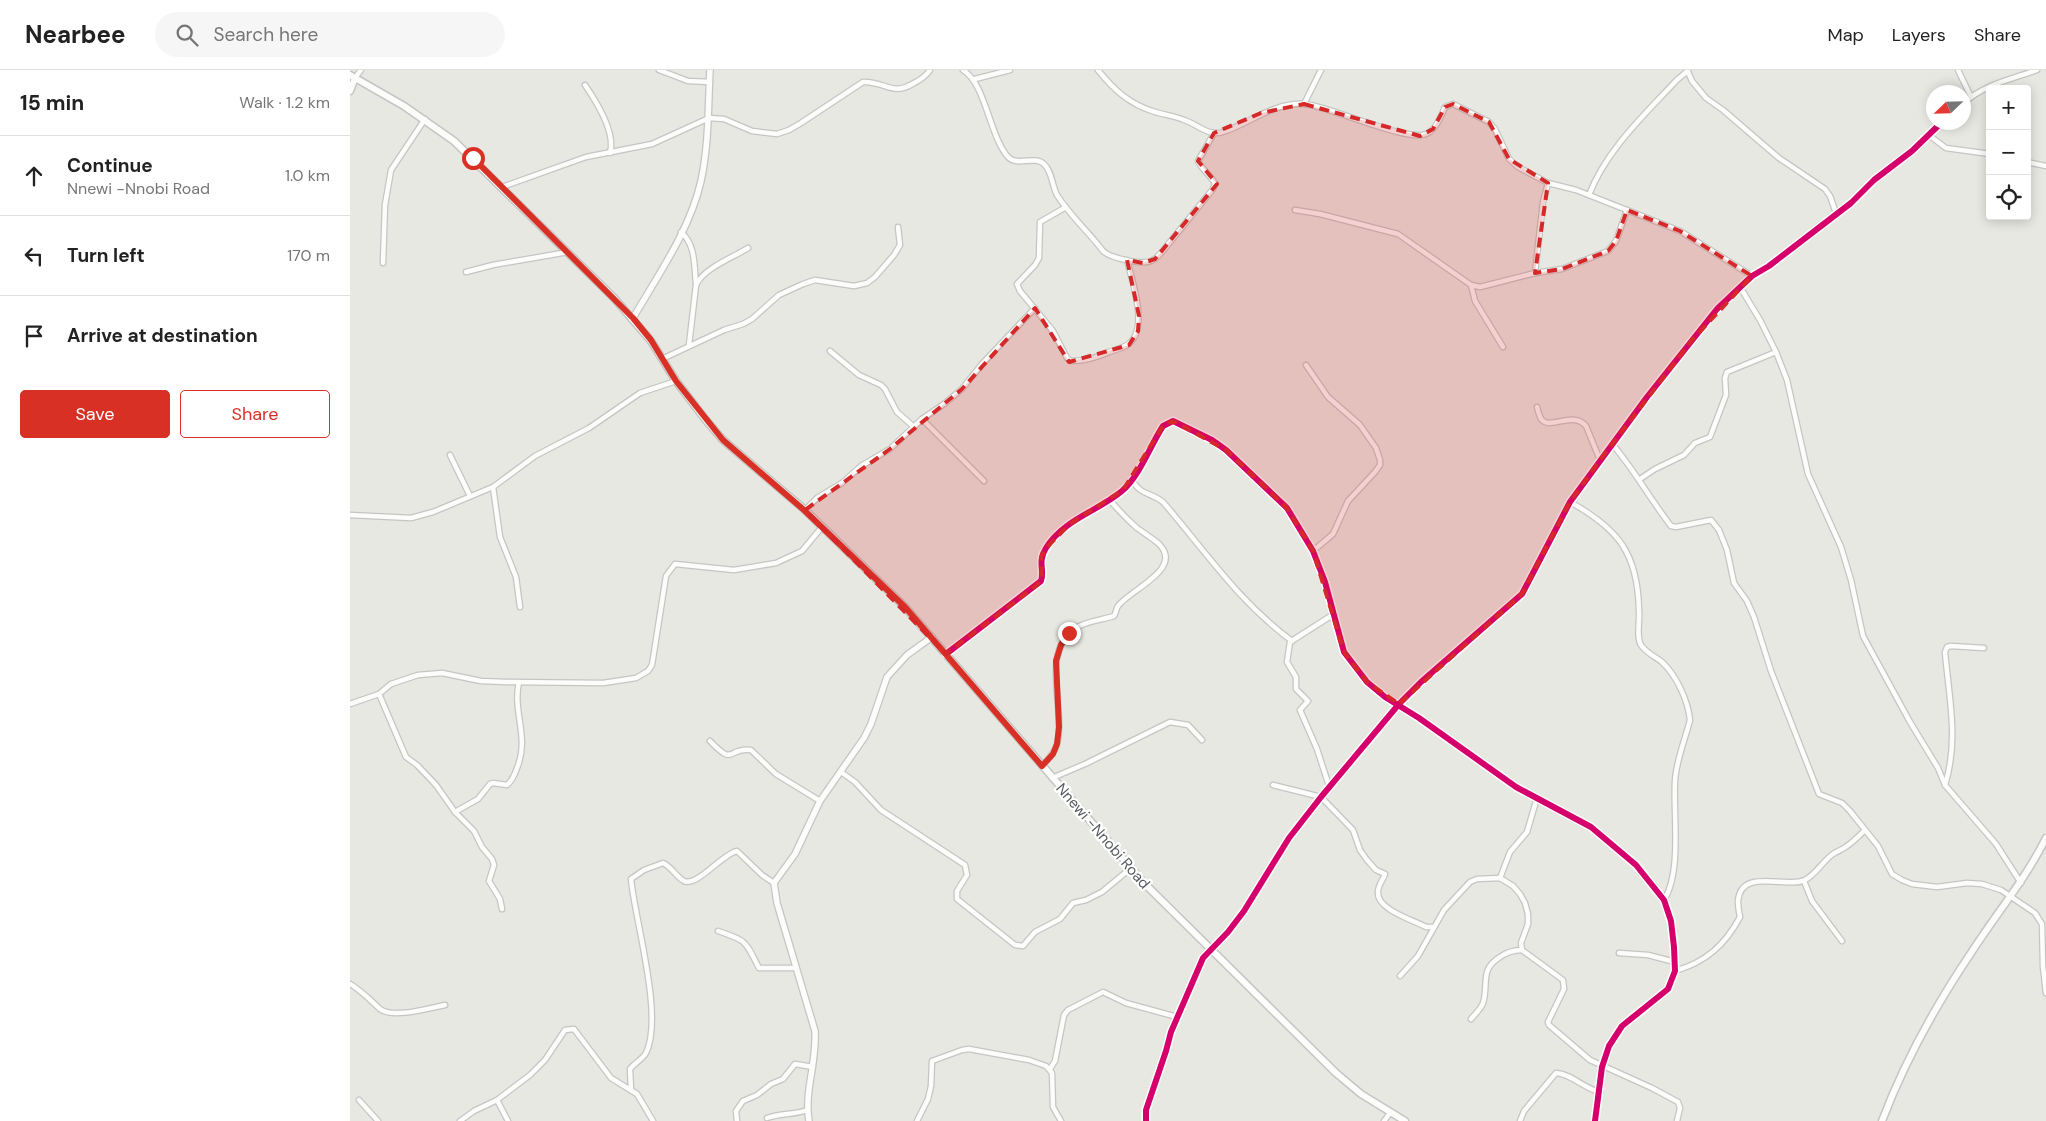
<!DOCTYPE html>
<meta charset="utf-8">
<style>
body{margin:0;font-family:"DM Sans",sans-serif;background:#f6f6f6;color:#222}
.controls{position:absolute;right:15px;top:15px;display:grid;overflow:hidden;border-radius:5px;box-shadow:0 2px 12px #0003}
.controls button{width:45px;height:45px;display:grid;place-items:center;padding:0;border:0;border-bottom:1px solid #e0e0e0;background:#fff;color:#222;font:25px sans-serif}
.compass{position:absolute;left:1576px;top:15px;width:45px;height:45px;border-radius:50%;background:#fff;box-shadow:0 2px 12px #0003;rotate:247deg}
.stop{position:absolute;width:15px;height:15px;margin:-11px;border:4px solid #d93025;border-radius:50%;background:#fff}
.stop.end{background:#d93025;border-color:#fff;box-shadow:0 1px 5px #0008}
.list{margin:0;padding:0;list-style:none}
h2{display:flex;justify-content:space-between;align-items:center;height:65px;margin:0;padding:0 20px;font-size:21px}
h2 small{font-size:16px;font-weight:400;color:#767676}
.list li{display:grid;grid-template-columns:32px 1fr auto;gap:15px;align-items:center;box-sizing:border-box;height:80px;padding:0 20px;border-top:1px solid #e0e0e0}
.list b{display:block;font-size:19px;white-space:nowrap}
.list p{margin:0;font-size:16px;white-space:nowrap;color:#767676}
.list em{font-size:16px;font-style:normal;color:#767676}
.actions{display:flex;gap:10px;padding:15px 20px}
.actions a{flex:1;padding:11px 0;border:1px solid #d93025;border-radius:5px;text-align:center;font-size:18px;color:#d93025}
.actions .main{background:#d93025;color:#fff}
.icon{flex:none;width:28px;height:28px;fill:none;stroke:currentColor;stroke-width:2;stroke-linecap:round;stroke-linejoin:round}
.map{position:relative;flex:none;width:1696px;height:1051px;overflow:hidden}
header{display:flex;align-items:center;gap:30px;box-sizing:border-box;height:70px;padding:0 25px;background:#fff;border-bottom:1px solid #e0e0e0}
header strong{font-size:24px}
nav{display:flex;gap:28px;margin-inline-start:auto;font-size:18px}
.search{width:350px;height:45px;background:#f6f6f6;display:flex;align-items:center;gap:12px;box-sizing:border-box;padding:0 18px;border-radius:28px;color:#767676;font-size:19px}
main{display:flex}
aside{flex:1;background:#fff}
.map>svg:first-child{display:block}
</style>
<header>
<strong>Nearbee</strong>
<div class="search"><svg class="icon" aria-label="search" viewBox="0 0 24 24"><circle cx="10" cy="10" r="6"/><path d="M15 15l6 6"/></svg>Search here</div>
<nav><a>Map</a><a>Layers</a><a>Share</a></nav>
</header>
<main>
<aside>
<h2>15 min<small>Walk · 1.2 km</small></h2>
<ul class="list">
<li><svg class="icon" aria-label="ahead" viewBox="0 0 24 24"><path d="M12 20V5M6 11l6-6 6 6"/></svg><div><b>Continue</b><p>Nnewi -Nnobi Road</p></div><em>1.0 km</em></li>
<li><svg class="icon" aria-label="left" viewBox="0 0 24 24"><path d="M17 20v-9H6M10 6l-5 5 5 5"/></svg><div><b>Turn left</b></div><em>170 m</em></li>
<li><svg class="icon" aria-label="arrive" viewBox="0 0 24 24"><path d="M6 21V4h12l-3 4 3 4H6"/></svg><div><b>Arrive at destination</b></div></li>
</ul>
<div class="actions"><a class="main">Save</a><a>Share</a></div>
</aside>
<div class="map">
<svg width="1696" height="1051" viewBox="0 0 1696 1051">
<rect width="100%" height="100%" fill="#e8e8e2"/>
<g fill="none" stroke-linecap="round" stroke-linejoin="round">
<defs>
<g id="minor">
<path d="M 309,0 L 338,11 L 360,12"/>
<path d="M 613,0 C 636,14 639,65 658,87 C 668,97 684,85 694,94 C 702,101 702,116 707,125 C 720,146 739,162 753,181 C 760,188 792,195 801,191 C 805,190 808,186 811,183 L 863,119 L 865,114 C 861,105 852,100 848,91 L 864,63"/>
<path d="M 748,0 C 764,20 779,34 805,42 C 815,45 825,46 834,50 C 847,54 859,67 873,62 C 900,53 924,32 955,34 C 982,37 1056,72 1076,64 C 1086,60 1091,46 1095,37 L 1103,34 L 1139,52 L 1145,59 L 1159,89 L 1168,97 L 1198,113 L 1226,120 L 1330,161 L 1402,206"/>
<path d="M 1608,0 L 1621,27"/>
<path d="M 1338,2 L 1342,11 L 1356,28 L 1373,40 L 1429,88 L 1475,119 L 1480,126 L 1486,143"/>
<path d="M 5,8 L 11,0"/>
<path d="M 625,9 L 660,0"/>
<path d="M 235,15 C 246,31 266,63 260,83"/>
<path d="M 1614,33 C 1633,15 1662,9 1687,0"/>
<path d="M 954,34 L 971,0"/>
<path d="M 1580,66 L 1596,78 L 1640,84"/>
<path d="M 1677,92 L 1696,96"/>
<path d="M 152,117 L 236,87 L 302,74 L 359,48 L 374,49 L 402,61 L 427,64 L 439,60 L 451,53 L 513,12 C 535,11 542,27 564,13 C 570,10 576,6 580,0"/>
<path d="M 1239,125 C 1255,82 1293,46 1324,13 C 1328,8 1334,5 1338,0"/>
<path d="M 716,137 L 690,152 L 689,188 L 685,195 L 667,214 L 670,221 L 703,261 L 717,288 L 721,291 C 733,291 748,287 759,282 C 765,280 772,278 777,275 C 800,261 782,211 777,190"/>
<path d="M 945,140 L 970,144 L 1048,164 L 1121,215 L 1130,217 L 1185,203 L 1212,199 L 1258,181 L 1266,171 L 1277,140"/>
<path d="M 331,162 C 346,175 344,196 346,214"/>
<path d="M 33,193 L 35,135 L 41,100 L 75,49"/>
<path d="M 116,202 L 143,195 L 218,182"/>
<path d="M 1185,203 L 1193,132 L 1198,113"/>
<path d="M 1121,215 L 1125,231 L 1153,277"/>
<path d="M 1390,217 L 1410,250 L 1426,282 L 1437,310 L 1458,404 L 1491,477 L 1501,510 L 1513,566 L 1560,652 L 1588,698 L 1595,715 L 1646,774 L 1671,813"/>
<path d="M 339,275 L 346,215 C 354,198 382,188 398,178"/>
<path d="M 480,281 L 509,305 L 531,315 L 535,319 L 547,342 L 564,357"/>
<path d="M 312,289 L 374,260 L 393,254 L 402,249 L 429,225 L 453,214 L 465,210 L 504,216 L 517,213 L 525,207 L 544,185 L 550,175 L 548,157"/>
<path d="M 956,295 L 978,327 L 1010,355 L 1026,378 L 1030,390 L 1030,395 L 1025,402 L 998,431 L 983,464 L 963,481"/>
<path d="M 1187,337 C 1188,341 1189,345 1191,349 C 1200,361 1222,340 1236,356 L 1250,390"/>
<path d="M 572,349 L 634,411"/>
<path d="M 1263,375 C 1285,401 1300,429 1321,456 L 1326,457 L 1361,450 L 1369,460 L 1377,480 L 1384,513 L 1397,531 L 1404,547 L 1421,601 L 1469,724 L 1492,733 L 1500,741 L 1528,776 L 1542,804 L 1552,810 L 1562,814 L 1587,817 L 1617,813 L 1632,814 L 1651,820 L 1685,843 L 1692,854 L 1693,897 L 1696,923"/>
<path d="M 100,385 L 120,426"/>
<path d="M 1290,409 L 1305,399 L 1334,385 L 1345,373 L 1360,367 L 1376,325 L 1375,308 L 1377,302 L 1426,282"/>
<path d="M 782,410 C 791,426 801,422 813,432 C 856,482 888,531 942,571"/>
<path d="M 143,417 L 150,467 L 166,507 L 170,537"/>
<path d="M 1220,432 C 1269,459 1288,484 1289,541 C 1290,551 1286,567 1291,575 C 1296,583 1306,587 1312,592 C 1327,606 1338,631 1340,650 C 1335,670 1326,691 1325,711 C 1323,744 1332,802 1314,830"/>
<path d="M 455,440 L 467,428 L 492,413 L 511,396 L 540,379 L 572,349 L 594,334 L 612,319 L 632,294 L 685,238"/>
<path d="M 0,445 L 61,448 L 83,442 L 143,417 L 185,386 L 239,358 L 290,323 L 326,311"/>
<path d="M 596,584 L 691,511 C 695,501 687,492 696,478 C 713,450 748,441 772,421 C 789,407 800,376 813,356 L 823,351 L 862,370 L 876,380 L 937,438 L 963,481 L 975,512 L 994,582 L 1017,612 L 1035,627 L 1069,648 L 1166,717 L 1241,757 L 1286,795 L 1314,830 L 1321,851 L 1324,877 L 1325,901 L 1318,919 L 1272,956 L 1259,976 L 1252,997 L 1245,1051"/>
<path d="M 29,624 L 56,687 L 67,695 L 86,715 L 105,742 L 124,761 L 132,777 L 142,789 L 144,795 L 139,811 L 150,829 L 152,839"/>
<path d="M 0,634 L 29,624 L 41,614 L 68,605 L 92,603 L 131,611 L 156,612 L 253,613 L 286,608 L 298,601 L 302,595 L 316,506 L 325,494 L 384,500 L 426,493 L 452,481 L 472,457"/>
<path d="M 360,671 C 386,698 376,677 401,680 L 426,704 L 470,731"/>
<path d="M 692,696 C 698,689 705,683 707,674 C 716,639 690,583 724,559 C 735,551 752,550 764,546 C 766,543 766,539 768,536 C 781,519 834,499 809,474 C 802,468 794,463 787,458 C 777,449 768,440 760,430"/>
<path d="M 491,702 L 505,712 L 531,740 L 615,795 L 617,805 L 607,821 L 607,829 L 665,875 L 673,876 L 685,862 L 710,849 L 723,833 L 736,830 L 752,822 L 781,798"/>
<path d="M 702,708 L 735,694 L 820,652 L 838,655 L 852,670"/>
<path d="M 923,715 L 971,727 L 1003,760 L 1010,780 L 1017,790 L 1026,800 L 1035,804 C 1033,810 1028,815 1028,822 C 1026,839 1063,850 1076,857 L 1083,857"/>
<path d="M 1595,715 C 1609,670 1599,628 1595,582 L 1597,577 L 1601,576 L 1634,578"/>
<path d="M 979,716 L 967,679 L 950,640 L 958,631 L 946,619 L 946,607 L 937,592 L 940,572 L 984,544"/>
<path d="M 105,742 L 128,729 L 140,714 L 143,713 L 157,715 C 162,711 165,704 167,698 C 180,667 162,642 169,612"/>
<path d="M 1150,808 L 1160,782 L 1177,762 L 1187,728"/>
<path d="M 1454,811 L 1462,831 L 1492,871"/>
<path d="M 368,861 C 398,871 395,871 409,898 L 446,898"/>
<path d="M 1269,883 L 1298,885 L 1325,892"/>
<path d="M 1325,901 C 1356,892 1375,875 1390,847 C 1389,842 1388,836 1388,831 C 1391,797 1437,819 1455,810 C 1466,804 1473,791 1483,784 C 1488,781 1493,779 1497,776 C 1503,772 1509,766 1514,761"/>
<path d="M 1050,906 L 1068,886 L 1094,840 L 1120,812 L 1127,809 L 1150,808 L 1163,816 L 1170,824 L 1175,833 L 1178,844 L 1178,854 L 1171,873 L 1172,880 L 1213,910 L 1214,919 L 1198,952 L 1199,955 L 1240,990 L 1302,1018 L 1328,1032 L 1330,1038 L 1327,1051"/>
<path d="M 0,914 C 12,921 20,930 30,939 C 43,949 80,938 95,935"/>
<path d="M 1121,949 C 1125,944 1131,939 1133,933 C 1139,914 1129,900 1150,887 C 1157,882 1163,880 1172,880"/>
<path d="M 700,999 L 705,991 L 714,945 L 718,940 L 753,922 L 776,933 L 827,947"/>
<path d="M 281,1020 L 280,999 C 284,993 292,990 296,983 C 314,946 285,851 281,809 L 294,800 L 313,793 C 322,797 326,807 334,811 C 347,817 372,784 387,781 L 412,805 L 424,813"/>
<path d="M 9,1030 L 28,1051"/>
<path d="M 147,1030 L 158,1051"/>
<path d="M 417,1048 C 431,1043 444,1045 457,1040"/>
<path d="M 110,1051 L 124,1041 L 147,1030 L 180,1005 L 195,990 L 215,960 L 224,959 L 261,1008 L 287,1024 L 303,1051"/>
<path d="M 387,1051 L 386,1041 L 393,1031 L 407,1025 L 421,1014 L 433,1009 L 445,994 L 463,997"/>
<path d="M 567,1051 L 578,1029 L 581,1016 L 582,991 L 612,980 L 619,979 L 679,990 L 696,996 L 702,1003 L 703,1037 L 711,1051"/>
<path d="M 796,1051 L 796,1040 L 816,981 L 821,962 L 853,888 L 878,862 L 894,841 L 939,768 L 971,727 L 1049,634 L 1071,612 L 1172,524 L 1220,432 L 1297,327 L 1367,239 L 1402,206 L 1419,196 L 1501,133 L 1524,110 L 1562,81 L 1592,52"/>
<path d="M 1034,1051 L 1040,1043"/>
<path d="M 1170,1051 L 1174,1041 L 1206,1003 C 1222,1004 1234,1019 1250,1022"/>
</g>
<g id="tertiary">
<path d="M 283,248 C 308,205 340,160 351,111 C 359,74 358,37 360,0"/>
<path d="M 459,1051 C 454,1021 467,992 465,961 L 427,833 L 424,813 L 445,784 L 470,731 L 514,668 L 521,654 L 537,607 L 557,585 L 582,567"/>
</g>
<g id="secondary">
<path d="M 0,5 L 54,36 L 104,71 L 265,229 L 301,271 L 326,311 L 355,349 L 373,370 L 455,440 L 555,537 L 795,814 L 986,1003 L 1011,1024 L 1055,1051"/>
<path d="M 0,21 L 5,8"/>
<path d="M 1532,1051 C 1554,993 1586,935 1621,883 C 1646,844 1675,810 1696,768"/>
</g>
</defs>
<use href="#minor" stroke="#c4c6c4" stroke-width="7"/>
<use href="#tertiary" stroke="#c4c6c4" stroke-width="8"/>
<use href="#secondary" stroke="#c4c5c4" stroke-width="9"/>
<use href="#minor" stroke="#fcfcfb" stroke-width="4.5"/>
<use href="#tertiary" stroke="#fcfcfb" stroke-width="5.5"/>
<use href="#secondary" stroke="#fcfcfb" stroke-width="6"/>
<defs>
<g id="cycleway">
<path d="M 596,584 L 691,511 C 695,501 687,492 696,478 C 713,450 748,441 772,421 C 789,407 800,376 813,356 L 823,351 L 862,370 L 876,380 L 937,438 L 963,481 L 975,512 L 994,582 L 1017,612 L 1035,627 L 1069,648 L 1166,717 L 1241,757 L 1286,795 L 1314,830 L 1321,851 L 1324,877 L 1325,901 L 1318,919 L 1272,956 L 1259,976 L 1252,997 L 1245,1051"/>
<path d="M 796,1051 L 796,1040 L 816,981 L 821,962 L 853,888 L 878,862 L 894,841 L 939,768 L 971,727 L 1049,634 L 1071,612 L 1172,524 L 1220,432 L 1297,327 L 1367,239 L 1402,206 L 1419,196 L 1501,133 L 1524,110 L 1562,81 L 1592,52"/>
</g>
</defs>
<use href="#cycleway" stroke="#fff" stroke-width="9"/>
<use href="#cycleway" stroke="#d6006c" stroke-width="6"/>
</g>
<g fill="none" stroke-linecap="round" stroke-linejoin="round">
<path stroke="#d93025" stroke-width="6" d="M 123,88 L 283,248 L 301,270 L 326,311 L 373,370 L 454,440 L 555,537 L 692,696 L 703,684 L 707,674 L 709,657 L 706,591 L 711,575 L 719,563"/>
</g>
<path fill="#d62828" fill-opacity="0.2" stroke="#d62828" stroke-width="4" stroke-dasharray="10 6" stroke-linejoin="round" d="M 954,34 L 1070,66 L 1083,59 L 1095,37 L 1103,34 L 1139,52 L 1159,89 L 1198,113 L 1185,203 L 1212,199 L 1258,181 L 1266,171 L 1277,140 L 1330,161 L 1402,206 L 1343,269 L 1250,390 L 1220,432 L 1172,524 L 1049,634 L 1017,612 L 994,582 L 963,481 L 937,438 L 876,380 L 823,351 L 813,356 L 773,420 L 720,454 L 697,477 L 691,487 L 692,508 L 687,515 L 596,584 L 455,440 L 540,379 L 612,319 L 685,238 L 719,292 L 779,275 L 788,261 L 789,246 L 777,190 L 793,193 L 805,189 L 867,114 L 848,91 L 864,63 L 911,43 Z"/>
<g text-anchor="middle" stroke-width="4.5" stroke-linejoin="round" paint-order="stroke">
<g font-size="15" fill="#575b60" stroke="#fff">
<text transform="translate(753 766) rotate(49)" y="5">Nnewi -Nnobi Road</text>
</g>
</g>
</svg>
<div class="controls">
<button>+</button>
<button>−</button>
<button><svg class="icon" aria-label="locate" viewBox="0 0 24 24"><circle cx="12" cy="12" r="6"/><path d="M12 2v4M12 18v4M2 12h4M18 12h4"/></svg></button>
</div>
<svg class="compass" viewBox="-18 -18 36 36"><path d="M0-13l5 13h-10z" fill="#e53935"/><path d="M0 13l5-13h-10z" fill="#767676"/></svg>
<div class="stop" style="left:123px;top:88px"></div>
<div class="stop end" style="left:719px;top:563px"></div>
</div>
</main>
